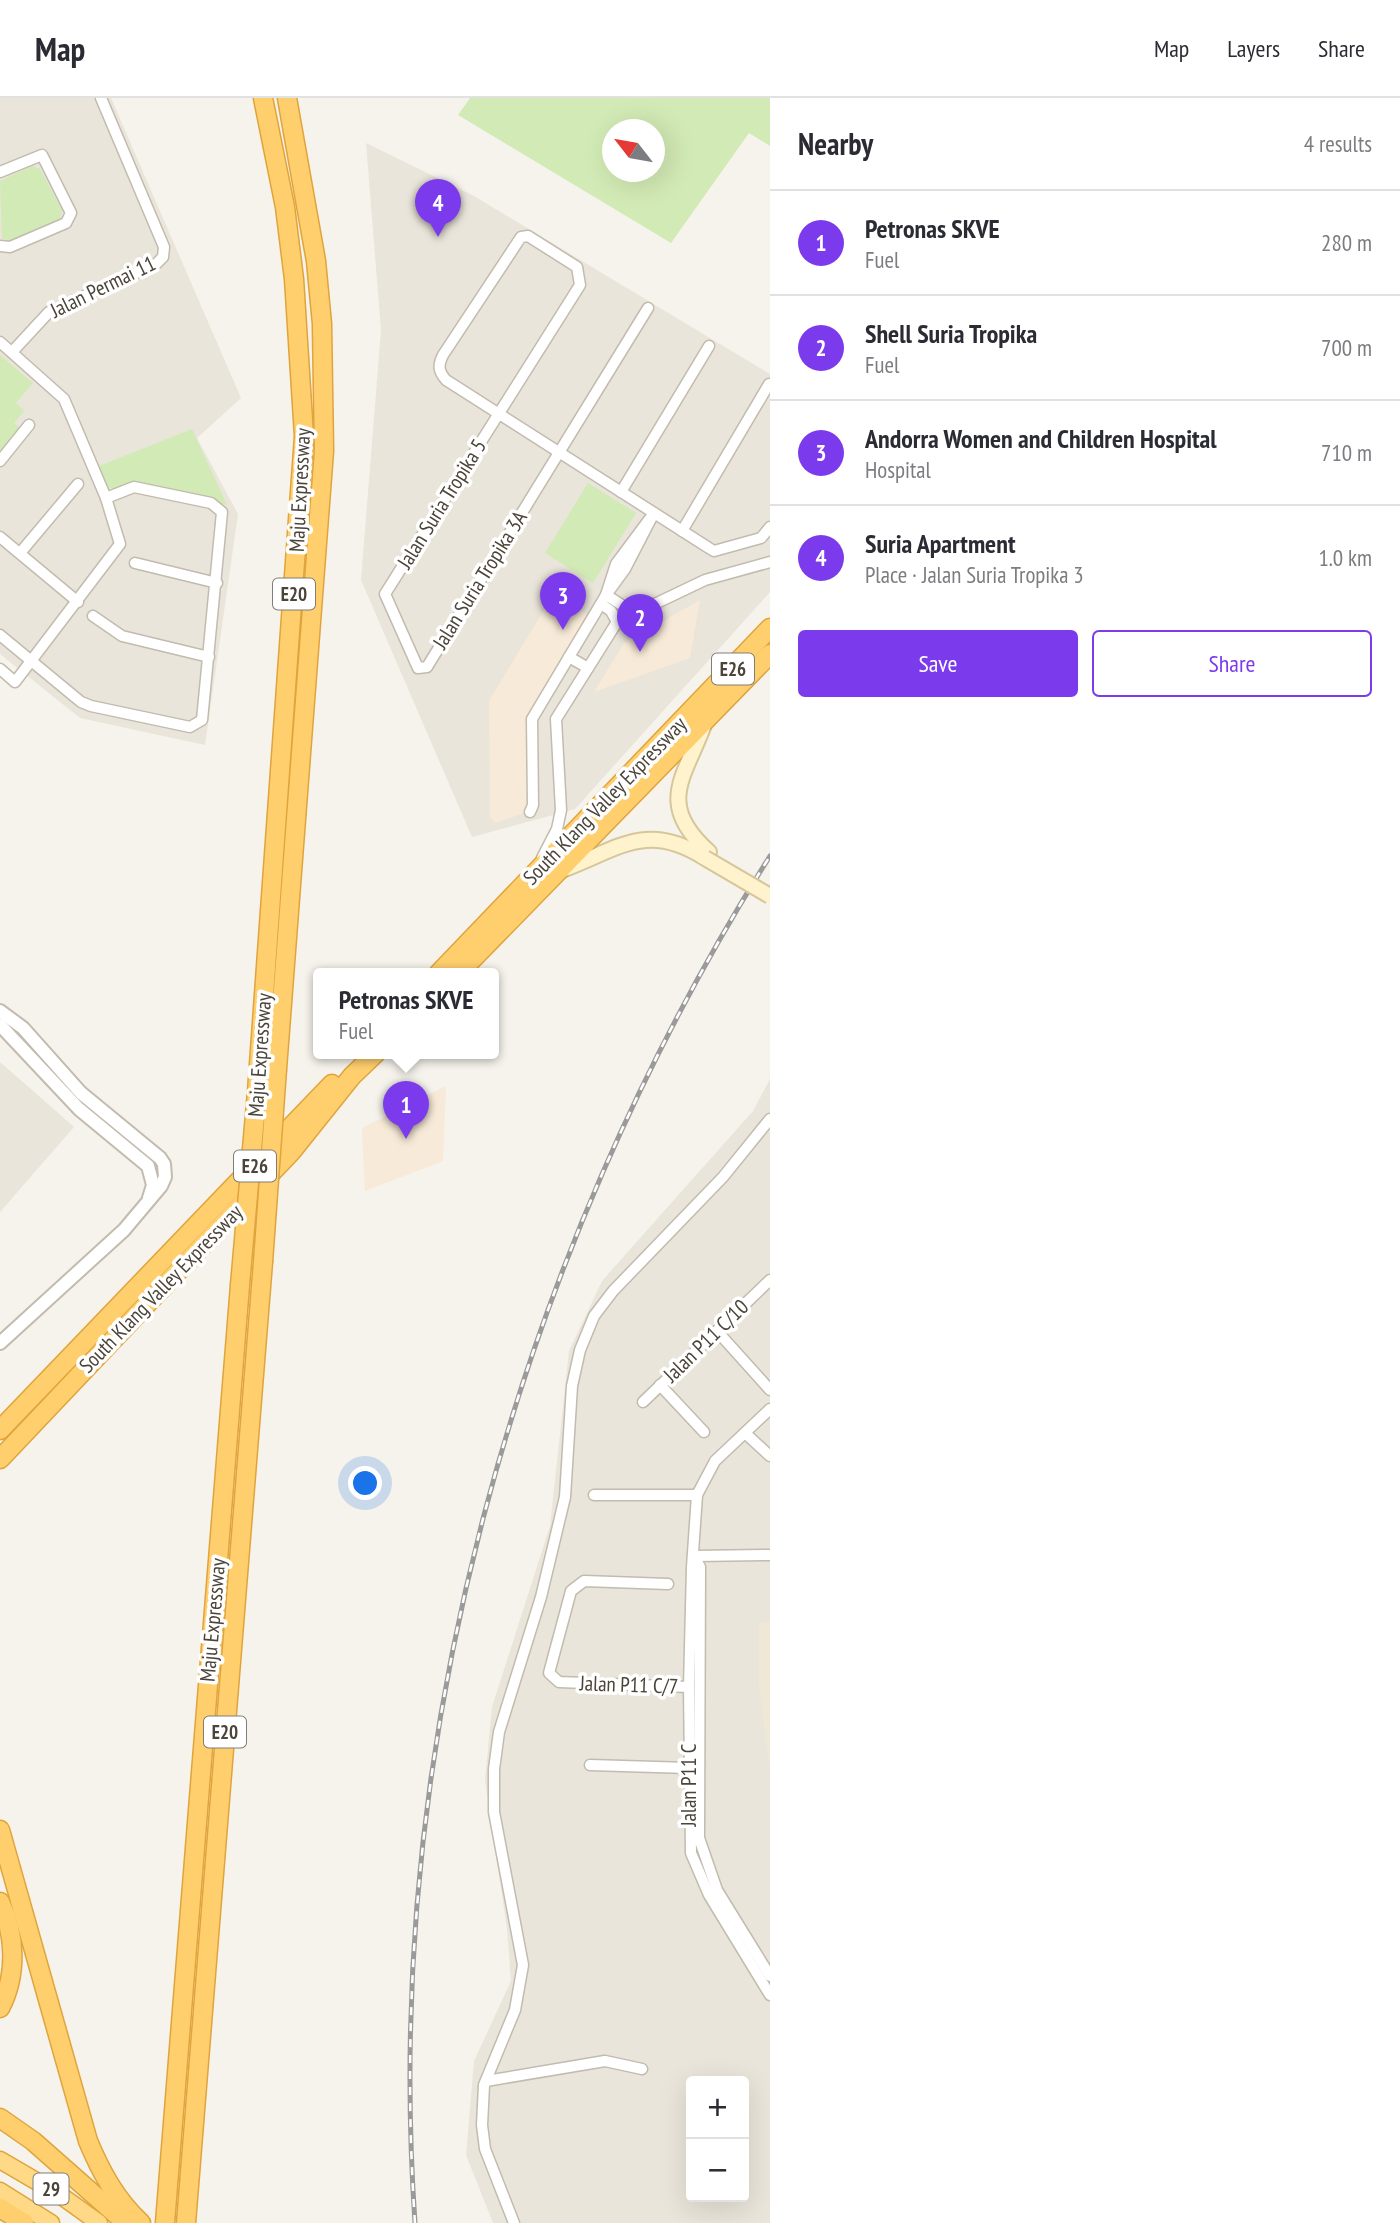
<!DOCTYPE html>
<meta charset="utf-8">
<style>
body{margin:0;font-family:"PT Sans Narrow",sans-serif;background:#f7f7f7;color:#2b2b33}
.controls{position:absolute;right:21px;bottom:21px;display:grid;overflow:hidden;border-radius:7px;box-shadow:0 7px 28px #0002}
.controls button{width:63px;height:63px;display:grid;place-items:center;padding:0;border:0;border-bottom:2px solid #e1e1e2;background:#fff;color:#2b2b33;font:35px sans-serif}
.compass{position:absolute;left:602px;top:21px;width:63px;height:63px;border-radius:50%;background:#fff;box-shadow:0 7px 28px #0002;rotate:301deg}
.you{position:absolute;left:366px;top:1386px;width:24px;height:24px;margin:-18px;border:5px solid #fff;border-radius:50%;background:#1a73e8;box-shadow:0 0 0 10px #1a73e833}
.badge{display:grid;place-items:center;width:46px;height:46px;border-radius:50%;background:#7c3aed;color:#fff;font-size:23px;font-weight:700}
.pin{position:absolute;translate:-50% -58px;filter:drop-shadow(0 2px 4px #0008)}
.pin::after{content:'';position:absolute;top:37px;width:24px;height:21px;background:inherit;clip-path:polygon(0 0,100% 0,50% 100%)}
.popup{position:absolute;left:313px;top:870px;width:186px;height:91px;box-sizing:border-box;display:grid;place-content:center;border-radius:7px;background:#fff;filter:drop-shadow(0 2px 5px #0005);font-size:23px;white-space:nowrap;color:#7c7c81}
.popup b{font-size:26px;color:#2b2b33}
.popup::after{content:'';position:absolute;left:50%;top:100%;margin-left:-14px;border:14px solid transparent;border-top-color:#fff}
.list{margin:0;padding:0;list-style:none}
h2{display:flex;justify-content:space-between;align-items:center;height:91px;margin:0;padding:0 28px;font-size:30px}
h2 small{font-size:23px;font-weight:400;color:#7c7c81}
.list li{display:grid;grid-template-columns:46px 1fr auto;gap:21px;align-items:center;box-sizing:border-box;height:105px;padding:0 28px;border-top:2px solid #e1e1e2}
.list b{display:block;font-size:26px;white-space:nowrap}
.list p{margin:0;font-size:23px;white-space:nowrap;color:#7c7c81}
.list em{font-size:23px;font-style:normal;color:#7c7c81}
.actions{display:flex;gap:14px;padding:21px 28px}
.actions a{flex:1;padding:16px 0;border:2px solid #7c3aed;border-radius:7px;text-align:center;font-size:24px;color:#7c3aed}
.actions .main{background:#7c3aed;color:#fff}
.map{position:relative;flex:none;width:770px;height:2125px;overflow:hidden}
header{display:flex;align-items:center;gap:42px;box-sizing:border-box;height:98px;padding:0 35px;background:#fff;border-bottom:2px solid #e1e1e2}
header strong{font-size:33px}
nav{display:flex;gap:38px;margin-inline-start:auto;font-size:24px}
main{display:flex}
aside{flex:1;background:#fff}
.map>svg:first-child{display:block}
</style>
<header>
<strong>Map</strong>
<nav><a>Map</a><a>Layers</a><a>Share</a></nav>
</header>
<main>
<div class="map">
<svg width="770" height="2125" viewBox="0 0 770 2125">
<rect width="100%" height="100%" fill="#f6f3ec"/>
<g fill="#eae5da" fill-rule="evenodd">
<path d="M 0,0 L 111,0 L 241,300 L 197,340 L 238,416 L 205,647 L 80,620 L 0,556 Z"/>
<path d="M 366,45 L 474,98 L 770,276 L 770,494 L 575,711 L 472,739 L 361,482 L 381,232 Z"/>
<path d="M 0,964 L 74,1029 L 0,1114 Z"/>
<path d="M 770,981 L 770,2125 L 493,2125 L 466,2057 L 474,1963 L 511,1883 L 507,1831 L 485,1682 L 492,1609 L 550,1428 L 569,1253 L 602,1183 L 753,1013 ZM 691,1983 L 744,1983 L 744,2099 L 691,2099 Z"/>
</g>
<g fill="#f7ead8">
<path d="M 556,499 L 590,518 L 530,619 L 530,706 L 527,714 L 495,725 L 490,719 L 489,603 L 551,500 Z"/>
<path d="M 700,502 L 690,560 L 594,594 L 624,545 Z"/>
<path d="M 446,988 L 443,1063 L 365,1093 L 362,1030 Z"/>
</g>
<path fill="#efe8d6" d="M 770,1524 L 770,1671 L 759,1588 L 759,1525 Z"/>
<g fill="#d2eab5" fill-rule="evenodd">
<path d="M 470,0 L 770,0 L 770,48 L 749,35 L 671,145 L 458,17 ZM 612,32 L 654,32 L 654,74 L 612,74 Z"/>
<path d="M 32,68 L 40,71 L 62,112 L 60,121 L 13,143 L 2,141 L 0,83 Z"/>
<path d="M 0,257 L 33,285 L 16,305 L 24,313 L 14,325 L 23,332 L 0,359 Z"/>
<path d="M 192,331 L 227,407 L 131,384 L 116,391 L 108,390 L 99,368 Z"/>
<path d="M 588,385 L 636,415 L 593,485 L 545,455 Z"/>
</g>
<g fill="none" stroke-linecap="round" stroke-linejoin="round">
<defs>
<g id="minor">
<path d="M 0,74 L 42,57 L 71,115 L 66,125 L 10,149 L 0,148"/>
<path d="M 648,210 L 427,569 L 418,570 L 385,496 L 580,187 L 577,169 L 528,138 L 521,139 L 443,257 C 438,267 438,273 446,282 C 533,338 621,394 709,450 L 714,453 L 761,440 L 770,429"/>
<path d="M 0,244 L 64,301 L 106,400 L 120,446 L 15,584 L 0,571"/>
<path d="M 12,254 L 49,214 L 156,166 L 163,159 L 164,149 L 101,0"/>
<path d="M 0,363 L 29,327"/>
<path d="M 621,394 L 709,248"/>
<path d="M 654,415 L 625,471 L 606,497 L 616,466 Z"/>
<path d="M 682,433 L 769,286"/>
<path d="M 0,439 L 78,504"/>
<path d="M 20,455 L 78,386"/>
<path d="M 135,465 L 217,485"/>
<path d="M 601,506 L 611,513 L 617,524"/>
<path d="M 93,518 L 122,538 L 209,559"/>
<path d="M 0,537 L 81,604 L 91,608 L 190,629 L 202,622 L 222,414 L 211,405 L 134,389 L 106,400"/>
<path d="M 569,559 L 588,570"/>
<path d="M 530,714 L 533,707 L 532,621 L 606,497 L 628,511 L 644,510"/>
<path d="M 542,760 L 557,731 L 561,712 L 556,621 L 617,524 L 705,482 L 770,464"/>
<path d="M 717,1233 L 770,1292"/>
<path d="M 660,1287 L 704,1334"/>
<path d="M 643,1304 L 770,1182"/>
<path d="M 770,1311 L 715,1363 L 697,1397 L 692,1469 L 689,1589 L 691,1755 L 709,1797 L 770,1897"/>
<path d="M 745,1335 L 770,1358"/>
<path d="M 594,1397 L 697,1397"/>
<path d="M 694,1458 L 700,1469 L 699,1740 L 717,1792 L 770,1878"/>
<path d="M 694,1458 L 770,1457"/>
<path d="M 668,1486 L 584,1483 L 571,1493 L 549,1575 L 559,1584 L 689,1589"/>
<path d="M 590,1667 L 689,1670"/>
<path d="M 486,1983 L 605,1963 L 642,1971"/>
<path d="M 514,2125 L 485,2051 L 482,2027 L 484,1987 L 515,1912 L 523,1867 L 494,1714 L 494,1671 L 499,1634 L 541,1499 L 565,1399 L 572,1288 L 580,1252 L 594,1218 L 613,1193 L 723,1079 L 770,1021"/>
</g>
<g id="tertiary">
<path d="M 0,913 L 23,930 L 81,995 L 160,1060 L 164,1066 L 165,1079 L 161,1088 L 124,1132 L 0,1245"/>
<path d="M 0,927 L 79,1011 L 148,1068 L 153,1087 L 149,1100"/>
</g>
<g id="secondary">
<path d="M 705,624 C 686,678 654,705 709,754"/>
<path d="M 562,772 C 617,752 646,722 705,760"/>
</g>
<g id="trunk">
<path d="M 0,2062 L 60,2097 L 99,2125"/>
<path d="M 0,2093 L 51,2125"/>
</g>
<g id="motorway">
<path d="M 439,875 L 770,530"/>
<path d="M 459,875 L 770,556"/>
<path d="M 277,971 L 324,353 L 322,226 L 316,163 L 287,0"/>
<path d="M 257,994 L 304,338 L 294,181 L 285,109 L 263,0"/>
<path d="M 0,1332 L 332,986"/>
<path d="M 0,1361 L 292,1053 L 352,978 L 376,955"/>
<path d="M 0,1732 L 88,2043 C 101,2074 116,2102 141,2125"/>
<path d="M 0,1804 C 16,1837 17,1878 0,1910"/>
<path d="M 0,2020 L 33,2043 L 126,2125"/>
<path d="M 0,2110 L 24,2125"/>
<path d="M 165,2125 L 240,1187"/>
<path d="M 186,2125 L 263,1164"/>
</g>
</defs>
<use href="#minor" stroke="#c2bbae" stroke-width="13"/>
<use href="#tertiary" stroke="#c2bbae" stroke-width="16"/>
<use href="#secondary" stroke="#d6c79b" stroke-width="18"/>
<use href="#trunk" stroke="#e0a43c" stroke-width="19"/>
<use href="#motorway" stroke="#e0a43c" stroke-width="21"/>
<use href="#minor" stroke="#fff" stroke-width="10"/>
<use href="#tertiary" stroke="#fff" stroke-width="12"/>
<use href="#secondary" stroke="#fff3cd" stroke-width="14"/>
<use href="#trunk" stroke="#ffd985" stroke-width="16"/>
<use href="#motorway" stroke="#ffcf6e" stroke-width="18"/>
<defs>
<path id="rail" d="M 415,2125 C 382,1648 516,1161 770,758"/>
</defs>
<use href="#rail" stroke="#9a9a9a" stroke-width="5"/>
<use href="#rail" stroke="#fff" stroke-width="2.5" stroke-dasharray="8" stroke-linecap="butt"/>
<defs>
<path id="secondary-bridge" d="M 705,760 L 770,798"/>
<g id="motorway-bridge">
<path d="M 263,1164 L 277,971"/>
<path d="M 240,1187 L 257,994"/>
</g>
</defs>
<use href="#secondary-bridge" stroke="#d6c79b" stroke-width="18" stroke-linecap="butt"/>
<use href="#motorway-bridge" stroke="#e0a43c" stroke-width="21" stroke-linecap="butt"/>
<use href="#secondary-bridge" stroke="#fff3cd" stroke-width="14"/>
<use href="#motorway-bridge" stroke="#ffcf6e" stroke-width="18"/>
</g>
<g text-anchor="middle" stroke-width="7" stroke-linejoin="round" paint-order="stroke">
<g fill="#fff" stroke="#817c74" stroke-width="2">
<rect x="273" y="480.5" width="42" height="31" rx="5"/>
<rect x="712" y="555.5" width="42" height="31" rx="5"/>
<rect x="234" y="1052.5" width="42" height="31" rx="5"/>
<rect x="204" y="1618.5" width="42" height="31" rx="5"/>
<rect x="33.5" y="2075.5" width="35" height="31" rx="5"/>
</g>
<g font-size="19" font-weight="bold" fill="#4b4439">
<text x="294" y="503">E20</text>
<text x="733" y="578">E26</text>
<text x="255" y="1075">E26</text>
<text x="225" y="1641">E20</text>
<text x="51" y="2098">29</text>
</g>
<g font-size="21" fill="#4b4439" stroke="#fff">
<text transform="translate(103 189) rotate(-26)" y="7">Jalan Permai 11</text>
<text transform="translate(300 392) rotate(-87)" y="7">Maju Expressway</text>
<text transform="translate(442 406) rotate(-58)" y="7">Jalan Suria Tropika 5</text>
<text transform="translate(480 482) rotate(-58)" y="7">Jalan Suria Tropika 3A</text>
<text transform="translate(605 703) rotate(-46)" y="7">South Klang Valley Expressway</text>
<text transform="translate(260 957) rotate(-86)" y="7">Maju Expressway</text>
<text transform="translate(161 1191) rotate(-46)" y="7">South Klang Valley Expressway</text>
<text transform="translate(706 1243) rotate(-44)" y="7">Jalan P11 C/10</text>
<text transform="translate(213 1522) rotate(-85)" y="7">Maju Expressway</text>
<text transform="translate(629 1587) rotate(2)" y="7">Jalan P11 C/7</text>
<text transform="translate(689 1687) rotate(-90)" y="7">Jalan P11 C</text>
</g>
</g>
</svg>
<div class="controls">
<button>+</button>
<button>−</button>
</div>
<svg class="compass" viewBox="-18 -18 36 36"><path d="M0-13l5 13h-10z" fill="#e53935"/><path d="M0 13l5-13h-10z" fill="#7c7c81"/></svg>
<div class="you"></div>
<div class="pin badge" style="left:406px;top:1041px">1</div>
<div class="popup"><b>Petronas SKVE</b>Fuel</div>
<div class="pin badge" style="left:640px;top:554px">2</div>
<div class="pin badge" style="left:563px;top:532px">3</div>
<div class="pin badge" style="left:438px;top:139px">4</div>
</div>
<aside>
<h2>Nearby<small>4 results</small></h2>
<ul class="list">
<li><span class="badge">1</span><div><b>Petronas SKVE</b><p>Fuel</p></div><em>280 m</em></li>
<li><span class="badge">2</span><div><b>Shell Suria Tropika</b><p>Fuel</p></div><em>700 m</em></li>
<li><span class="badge">3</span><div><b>Andorra Women and Children Hospital</b><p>Hospital</p></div><em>710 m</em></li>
<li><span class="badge">4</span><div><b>Suria Apartment</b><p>Place · Jalan Suria Tropika 3</p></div><em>1.0 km</em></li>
</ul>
<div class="actions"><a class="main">Save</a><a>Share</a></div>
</aside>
</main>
